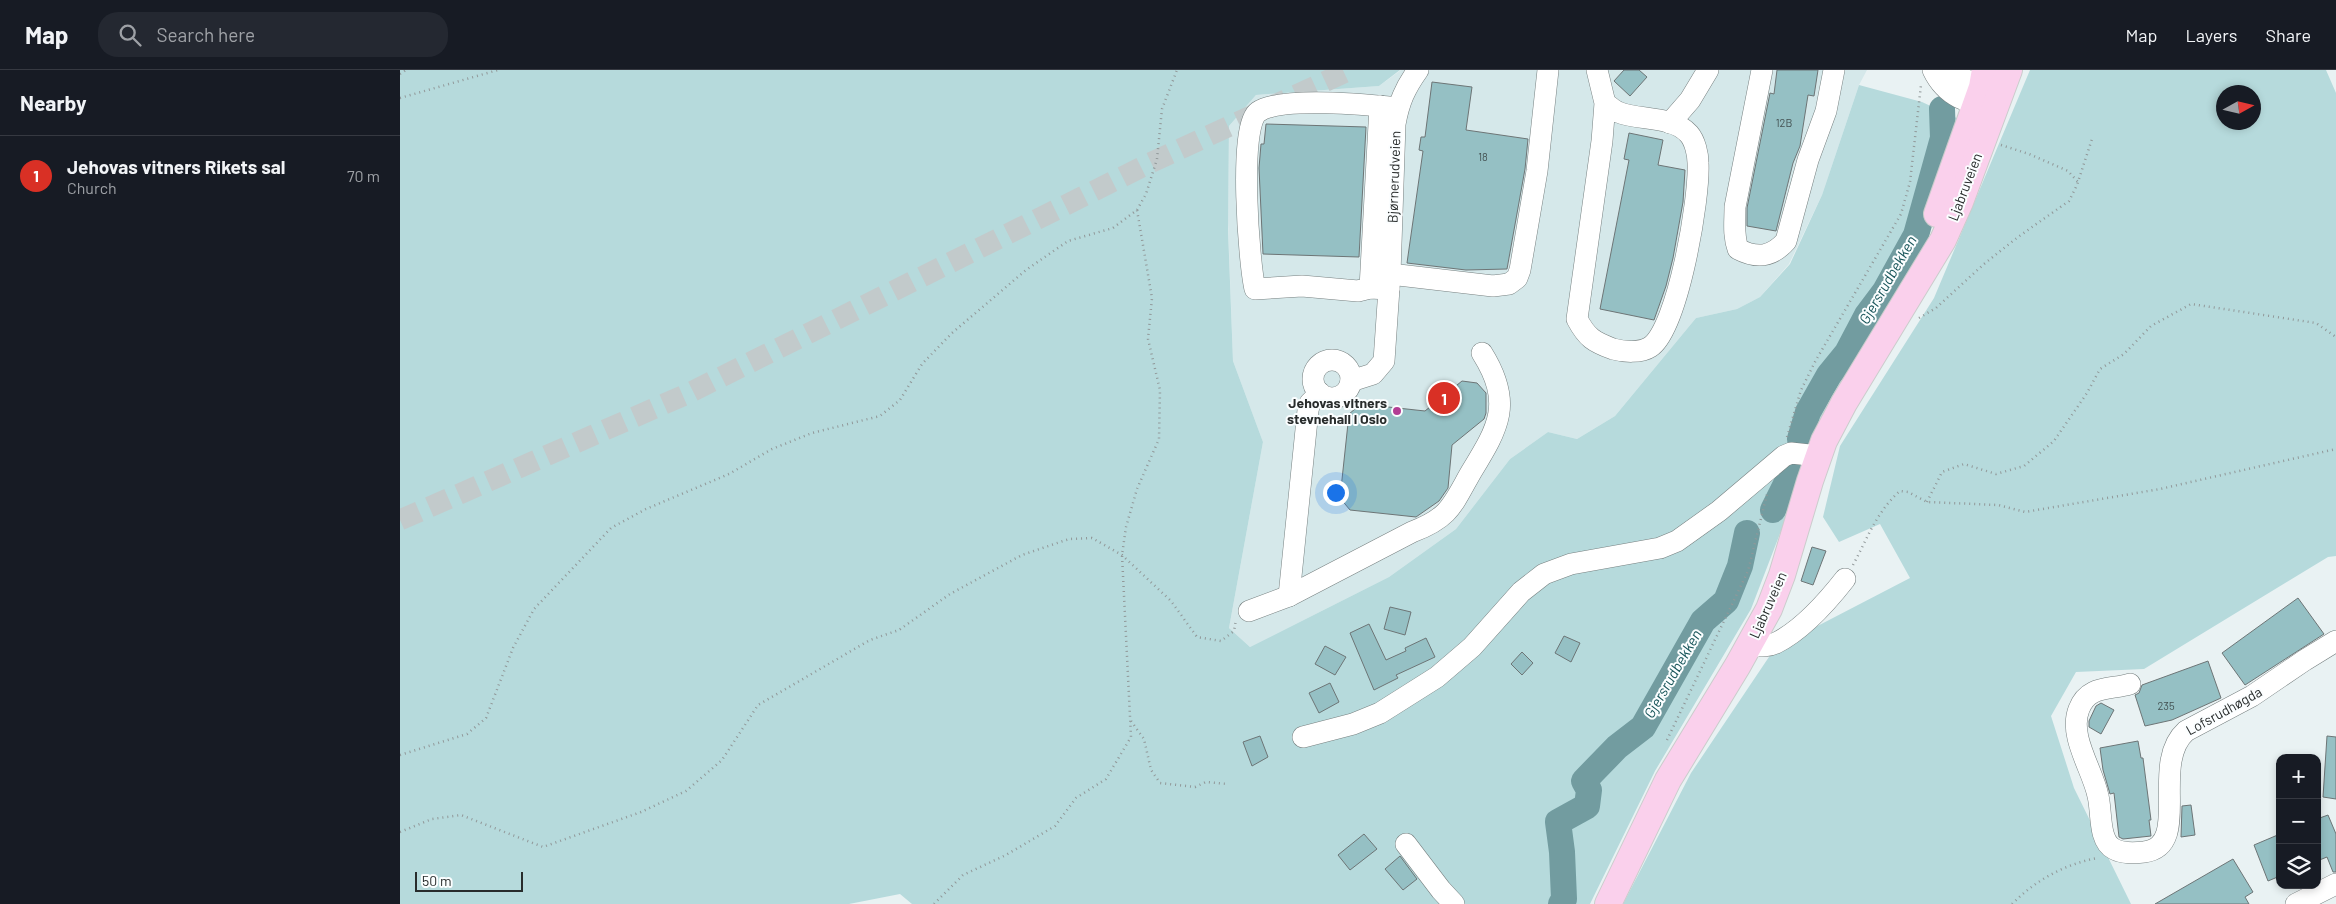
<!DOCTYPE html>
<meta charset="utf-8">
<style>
body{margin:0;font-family:Barlow,sans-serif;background:#242831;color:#f1f3f6}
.controls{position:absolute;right:15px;bottom:15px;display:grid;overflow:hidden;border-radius:10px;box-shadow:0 2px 8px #0003}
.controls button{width:45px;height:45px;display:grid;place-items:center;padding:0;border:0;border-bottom:1px solid #363941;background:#171b24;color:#f1f3f6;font:25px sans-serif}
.compass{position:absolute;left:1816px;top:15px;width:45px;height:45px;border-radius:50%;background:#171b24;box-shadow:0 2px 8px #0003;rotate:82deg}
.scale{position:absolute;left:15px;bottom:12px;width:108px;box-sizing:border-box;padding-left:5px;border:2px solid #282c2c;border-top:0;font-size:14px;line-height:18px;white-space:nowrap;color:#282c2c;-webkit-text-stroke:4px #fbfeff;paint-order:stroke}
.you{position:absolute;left:935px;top:422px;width:18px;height:18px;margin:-12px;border:4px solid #fff;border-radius:50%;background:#1a73e8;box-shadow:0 0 0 8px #1a73e833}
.badge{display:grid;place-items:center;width:32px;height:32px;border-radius:50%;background:#d93025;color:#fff;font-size:16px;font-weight:700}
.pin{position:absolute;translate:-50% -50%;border:2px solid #fff;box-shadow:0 1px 5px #0006}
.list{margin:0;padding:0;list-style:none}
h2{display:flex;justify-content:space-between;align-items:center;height:65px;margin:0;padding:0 20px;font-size:21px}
h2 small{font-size:16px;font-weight:400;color:#9ea1a6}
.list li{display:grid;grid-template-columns:32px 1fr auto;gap:15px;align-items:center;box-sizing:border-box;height:80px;padding:0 20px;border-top:1px solid #363941}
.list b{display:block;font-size:19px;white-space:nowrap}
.list p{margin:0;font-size:16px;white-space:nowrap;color:#9ea1a6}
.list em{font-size:16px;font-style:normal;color:#9ea1a6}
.icon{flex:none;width:28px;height:28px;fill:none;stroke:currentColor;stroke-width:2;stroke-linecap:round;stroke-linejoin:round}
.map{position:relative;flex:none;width:1936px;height:834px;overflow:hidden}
header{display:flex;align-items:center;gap:30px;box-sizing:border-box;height:70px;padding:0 25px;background:#171b24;border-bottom:1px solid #363941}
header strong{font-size:24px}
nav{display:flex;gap:28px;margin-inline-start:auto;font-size:18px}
.search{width:350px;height:45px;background:#242831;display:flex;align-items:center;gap:12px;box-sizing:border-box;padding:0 18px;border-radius:20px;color:#9ea1a6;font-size:19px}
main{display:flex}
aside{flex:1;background:#171b24}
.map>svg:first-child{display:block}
</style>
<header>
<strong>Map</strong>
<div class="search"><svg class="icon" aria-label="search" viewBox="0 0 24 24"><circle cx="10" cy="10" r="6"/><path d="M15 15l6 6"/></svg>Search here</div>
<nav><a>Map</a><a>Layers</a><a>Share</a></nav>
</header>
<main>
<aside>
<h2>Nearby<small></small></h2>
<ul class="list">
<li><span class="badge">1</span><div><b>Jehovas vitners Rikets sal</b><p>Church</p></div><em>70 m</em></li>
</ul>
</aside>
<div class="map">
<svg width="1936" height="834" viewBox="0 0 1936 834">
<rect width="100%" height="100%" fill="#e9f2f3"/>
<path fill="#d5e8ea" d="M 1001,0 L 1467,0 L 1459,15 L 1422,125 L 1389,194 L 1360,227 L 1337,239 L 1296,248 L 1215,346 L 1177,369 L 1148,362 L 1110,389 L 1056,459 L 989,507 L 850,577 L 829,558 L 863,372 L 833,291 L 828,153 L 829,56 L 856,25 L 979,16 Z"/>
<g fill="#b6dadc" fill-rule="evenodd">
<path d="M 0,0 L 1000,0 L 979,16 L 856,25 L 829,56 L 828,159 L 833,291 L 863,372 L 829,558 L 850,577 L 989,507 L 1056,459 L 1110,389 L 1148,362 L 1177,369 L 1215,346 L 1296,248 L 1337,239 L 1360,227 L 1390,194 L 1422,125 L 1459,15 L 1522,32 L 1563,51 L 1531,134 L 1505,216 L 1389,440 L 1351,539 L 1255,701 L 1190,834 L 512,834 L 500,824 L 449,834 L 0,834 Z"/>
<path d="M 1630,0 L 1926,0 L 1936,23 L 1936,486 L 1928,487 L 1744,599 L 1676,602 L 1651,646 L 1674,718 L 1731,834 L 1223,834 L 1291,703 L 1375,578 L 1510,508 L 1480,454 L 1439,472 L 1423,447 L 1440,376 L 1534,228 ZM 1824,22 L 1854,22 L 1854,52 L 1824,52 Z"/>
</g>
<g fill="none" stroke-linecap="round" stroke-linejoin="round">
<g stroke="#729ca0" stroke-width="26">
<path d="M 1400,369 L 1408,342 L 1429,305 L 1447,283 L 1467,245 L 1485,221 L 1516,165 L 1543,68 L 1542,39"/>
<path d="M 1373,440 L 1398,390"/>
<path d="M 1161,834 L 1164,829 L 1162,782 L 1158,752 L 1187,736 L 1189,720 L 1184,711 L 1217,677 L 1243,657 L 1303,551 L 1326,531 L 1340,496 L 1347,463"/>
</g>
</g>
<g fill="#95c0c4" stroke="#6d7576">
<path d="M 1224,0 L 1239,0 L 1247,7 L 1230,26 L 1214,11 Z"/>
<path d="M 1377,0 L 1418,0 L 1414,26 L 1408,25 L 1400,76 L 1393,93 L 1376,161 L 1347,156 L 1347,138 L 1370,23 L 1374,24 Z"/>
<path d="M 1032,12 L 1072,17 L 1066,60 L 1128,69 L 1125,99 L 1107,199 L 1066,200 L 1007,193 L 1023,81 L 1019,80 L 1021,67 L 1025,67 Z"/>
<path d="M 866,54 L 966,57 L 959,187 L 863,184 L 859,98 L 861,74 L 864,74 Z"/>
<path d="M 1229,63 L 1263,70 L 1258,95 L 1285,100 L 1283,132 L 1273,188 L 1266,216 L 1254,250 L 1200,239 L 1229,90 L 1224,89 Z"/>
<path d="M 1062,311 L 1077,313 L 1086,323 L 1086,343 L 1084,349 L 1052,375 L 1048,418 L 1039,431 L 1016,447 L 950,440 L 940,428 L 949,344 L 961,334 L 1025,341 Z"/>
<path d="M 1412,477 L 1426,481 L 1413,515 L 1401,511 Z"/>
<path d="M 1898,528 L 1924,564 L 1845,615 L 1822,583 Z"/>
<path d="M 990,537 L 1011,542 L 1005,565 L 984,559 Z"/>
<path d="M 969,554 L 986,590 L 1006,581 L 1005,578 L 1026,568 L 1035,587 L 996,605 L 998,608 L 974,620 L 950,563 Z"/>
<path d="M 1164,566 L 1180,573 L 1171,592 L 1155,583 Z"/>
<path d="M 925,576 L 946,587 L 935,605 L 915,594 Z"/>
<path d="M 1122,582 L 1133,593 L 1122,605 L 1111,594 Z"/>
<path d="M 1808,591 L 1821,628 L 1772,650 L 1745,656 L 1735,625 L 1739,623 L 1742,615 Z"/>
<path d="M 930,613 L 939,632 L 919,643 L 909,623 Z"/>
<path d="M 1701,633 L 1714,640 L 1701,664 L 1689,657 L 1689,651 L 1696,636 Z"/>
<path d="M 860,666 L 868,687 L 852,696 L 843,672 Z"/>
<path d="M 1927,666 L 1936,667 L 1936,729 L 1923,727 Z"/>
<path d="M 1738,671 L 1741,688 L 1743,688 L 1751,750 L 1749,750 L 1751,766 L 1723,769 L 1719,767 L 1714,723 L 1710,724 L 1703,700 L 1700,678 Z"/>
<path d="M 1791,735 L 1795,765 L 1781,767 L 1782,736 Z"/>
<path d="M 1928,745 L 1936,764 L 1936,802 L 1933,802 L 1927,787 L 1917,791 L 1917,749 Z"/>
<path d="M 964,764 L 977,779 L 950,800 L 938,785 Z"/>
<path d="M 1880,764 L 1880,806 L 1868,811 L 1854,775 Z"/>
<path d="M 1000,786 L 1017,809 L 1003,820 L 985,799 Z"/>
<path d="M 1833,789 L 1853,822 L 1845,827 L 1849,834 L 1755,834 Z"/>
</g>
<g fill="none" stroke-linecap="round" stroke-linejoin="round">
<path stroke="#c2cacb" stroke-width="21" stroke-dasharray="21 11" stroke-linecap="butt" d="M 0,450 L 287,324 L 750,93 L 950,0"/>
<defs>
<g id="minor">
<path d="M 1197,0 L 1205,33 L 1202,71 L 1177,249 C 1187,268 1194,272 1213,279 C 1224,282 1241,283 1250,277 C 1278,259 1300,127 1298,93 C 1298,84 1295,71 1289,64 C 1272,45 1239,51 1218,42 C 1213,40 1209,36 1205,33"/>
<path d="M 1362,0 L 1335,137 C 1335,152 1333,165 1338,179 C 1357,189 1372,187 1386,171 L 1408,90 L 1426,41 L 1434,0"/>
<path d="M 1533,0 C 1545,25 1569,37 1596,33 L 1582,17 L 1544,0"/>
<path d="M 1270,53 L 1290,30 L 1308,0"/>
<path d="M 990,204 L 1093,216 L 1109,214 L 1117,208 L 1120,200 L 1137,101 L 1148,0"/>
<path d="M 970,218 L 980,36"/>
<path d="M 989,219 L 970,218 L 958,221 L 902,216 L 855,219 C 849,194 838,55 858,42 C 880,26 970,35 998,38"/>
<circle cx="932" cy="309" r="19"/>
<path d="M 951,311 L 973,304 L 984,291 L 990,204 L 995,54 C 999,32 1005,18 1018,0"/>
<path d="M 889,526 L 908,340 L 910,333 L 920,323"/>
<path d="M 849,541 L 889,526 L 1012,462 C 1049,448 1052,436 1070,404 C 1098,358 1114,334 1082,283"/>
<path d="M 1349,576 C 1358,576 1368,577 1376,573 C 1402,560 1427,532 1445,509"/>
<path d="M 1730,614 C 1710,620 1688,615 1679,639 C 1668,666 1693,700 1698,726 C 1702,741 1698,771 1714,779 C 1723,784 1734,783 1744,782 C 1793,776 1749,694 1786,661 L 1852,626 L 1905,590 L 1936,571"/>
<path d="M 903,667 L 953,654 L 980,643 L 1037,607 L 1072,577 L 1121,522 L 1144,504 L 1171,494 L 1260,478 L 1277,471 L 1319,441 L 1384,386 L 1391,383 L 1419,386"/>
<path d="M 1006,774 L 1041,820 L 1054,834"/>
<path d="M 1896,834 L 1936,814"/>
</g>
<g id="major">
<path d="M 1537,144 L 1582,17 L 1585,0"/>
<path d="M 1208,834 L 1268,710 L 1338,595 L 1369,539 L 1382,505 L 1410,411 L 1424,371 L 1444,333 L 1543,170 L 1560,132 L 1609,0"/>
</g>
</defs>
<use href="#minor" stroke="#778080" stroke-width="22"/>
<use href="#major" stroke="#cbcccc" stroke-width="28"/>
<g stroke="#919899" stroke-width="2.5" stroke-dasharray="1 4" stroke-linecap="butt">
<path d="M 0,4 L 6,0"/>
<path d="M 0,28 L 98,0"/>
<path d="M 1601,75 L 1629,84 L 1668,101 L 1678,112"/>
<path d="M 1519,248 L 1536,238 L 1584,194 L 1618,167 L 1669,131 L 1677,115 L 1692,69"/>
<path d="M 1387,367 L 1401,320 L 1416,290 L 1501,144 L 1510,112 L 1521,15"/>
<path d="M 1527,432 L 1542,402 L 1564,394 L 1596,404 L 1624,396 L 1654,371 L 1687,323 L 1700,299 L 1724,284 L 1751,256 L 1791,234 L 1916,253 L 1936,267"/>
<path d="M 1453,495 C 1467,469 1477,441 1500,421 L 1508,422 L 1527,432 L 1598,435 L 1625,442 L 1760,419 L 1936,379"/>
<path d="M 731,651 L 744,669 L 751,700 L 760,713 L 795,717 L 806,712 L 828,714"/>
<path d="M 1267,670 L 1348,501 L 1367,424"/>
<path d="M 0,685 L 67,664 L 86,648 L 113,578 L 134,539 L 211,458 L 246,439 L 329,404 L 372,379 L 412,363 L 480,346 L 500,330 L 522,294 L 552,263 L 626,200 L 668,171 L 713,158 L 737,140 L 746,124 L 757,89 L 762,39 L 777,0"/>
<path d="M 0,762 L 32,749 L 61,745 L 143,777 L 241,742 L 286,721 L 322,690 L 358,635 L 470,570 L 499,560 L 550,524 L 622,485 L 669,469 L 692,468 L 722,485 L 771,531 L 797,567 L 821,571 L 834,561 L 836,550"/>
<path d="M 534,834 L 563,805 L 606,785 L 655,756 L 676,728 L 706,709 L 731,667 L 722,485 L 726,457 L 737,419 L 759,369 L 760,320 L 748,269 L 752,228 L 737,140"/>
<path d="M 1612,834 C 1636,810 1663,795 1697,788"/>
</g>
<use href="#minor" stroke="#fff" stroke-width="21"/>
<use href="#major" stroke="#fad0ec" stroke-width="26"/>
</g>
<circle fill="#b33d94" stroke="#fbfeff" stroke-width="2" cx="997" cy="341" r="5"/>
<g text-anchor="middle" stroke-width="4" stroke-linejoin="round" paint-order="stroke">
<g font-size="11" fill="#435152">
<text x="1384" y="57">12B</text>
<text x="1083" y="91">18</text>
<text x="1766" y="640">235</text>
</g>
<g font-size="14" fill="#282c2c" stroke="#fbfeff">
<text transform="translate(994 107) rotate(-88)" y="5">Bjørnerudveien</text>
<text transform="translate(1565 117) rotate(-69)" y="5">Ljabruveien</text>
<text transform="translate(1368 535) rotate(-66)" y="5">Ljabruveien</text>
<text transform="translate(1824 641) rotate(-29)" y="5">Lofsrudhøgda</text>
</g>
<g font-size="14" font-weight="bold" fill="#282c2c" stroke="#fbfeff" text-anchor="end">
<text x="987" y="338">Jehovas vitners<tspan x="987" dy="16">stevnehall i Oslo</tspan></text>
</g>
<g font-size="15" font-style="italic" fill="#18555a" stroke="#fbfeff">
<text transform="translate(1488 210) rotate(-60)" y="5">Gjersrudbekken</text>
<text transform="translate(1273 604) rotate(-60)" y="5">Gjersrudbekken</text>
</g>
</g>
</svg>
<div class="controls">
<button>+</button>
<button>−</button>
<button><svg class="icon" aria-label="layers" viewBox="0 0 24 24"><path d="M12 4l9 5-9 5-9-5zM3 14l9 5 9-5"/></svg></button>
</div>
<svg class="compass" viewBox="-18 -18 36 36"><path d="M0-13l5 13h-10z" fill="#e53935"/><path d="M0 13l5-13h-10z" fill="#9ea1a6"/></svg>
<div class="scale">50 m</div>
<div class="you"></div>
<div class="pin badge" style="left:1044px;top:328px">1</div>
</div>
</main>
